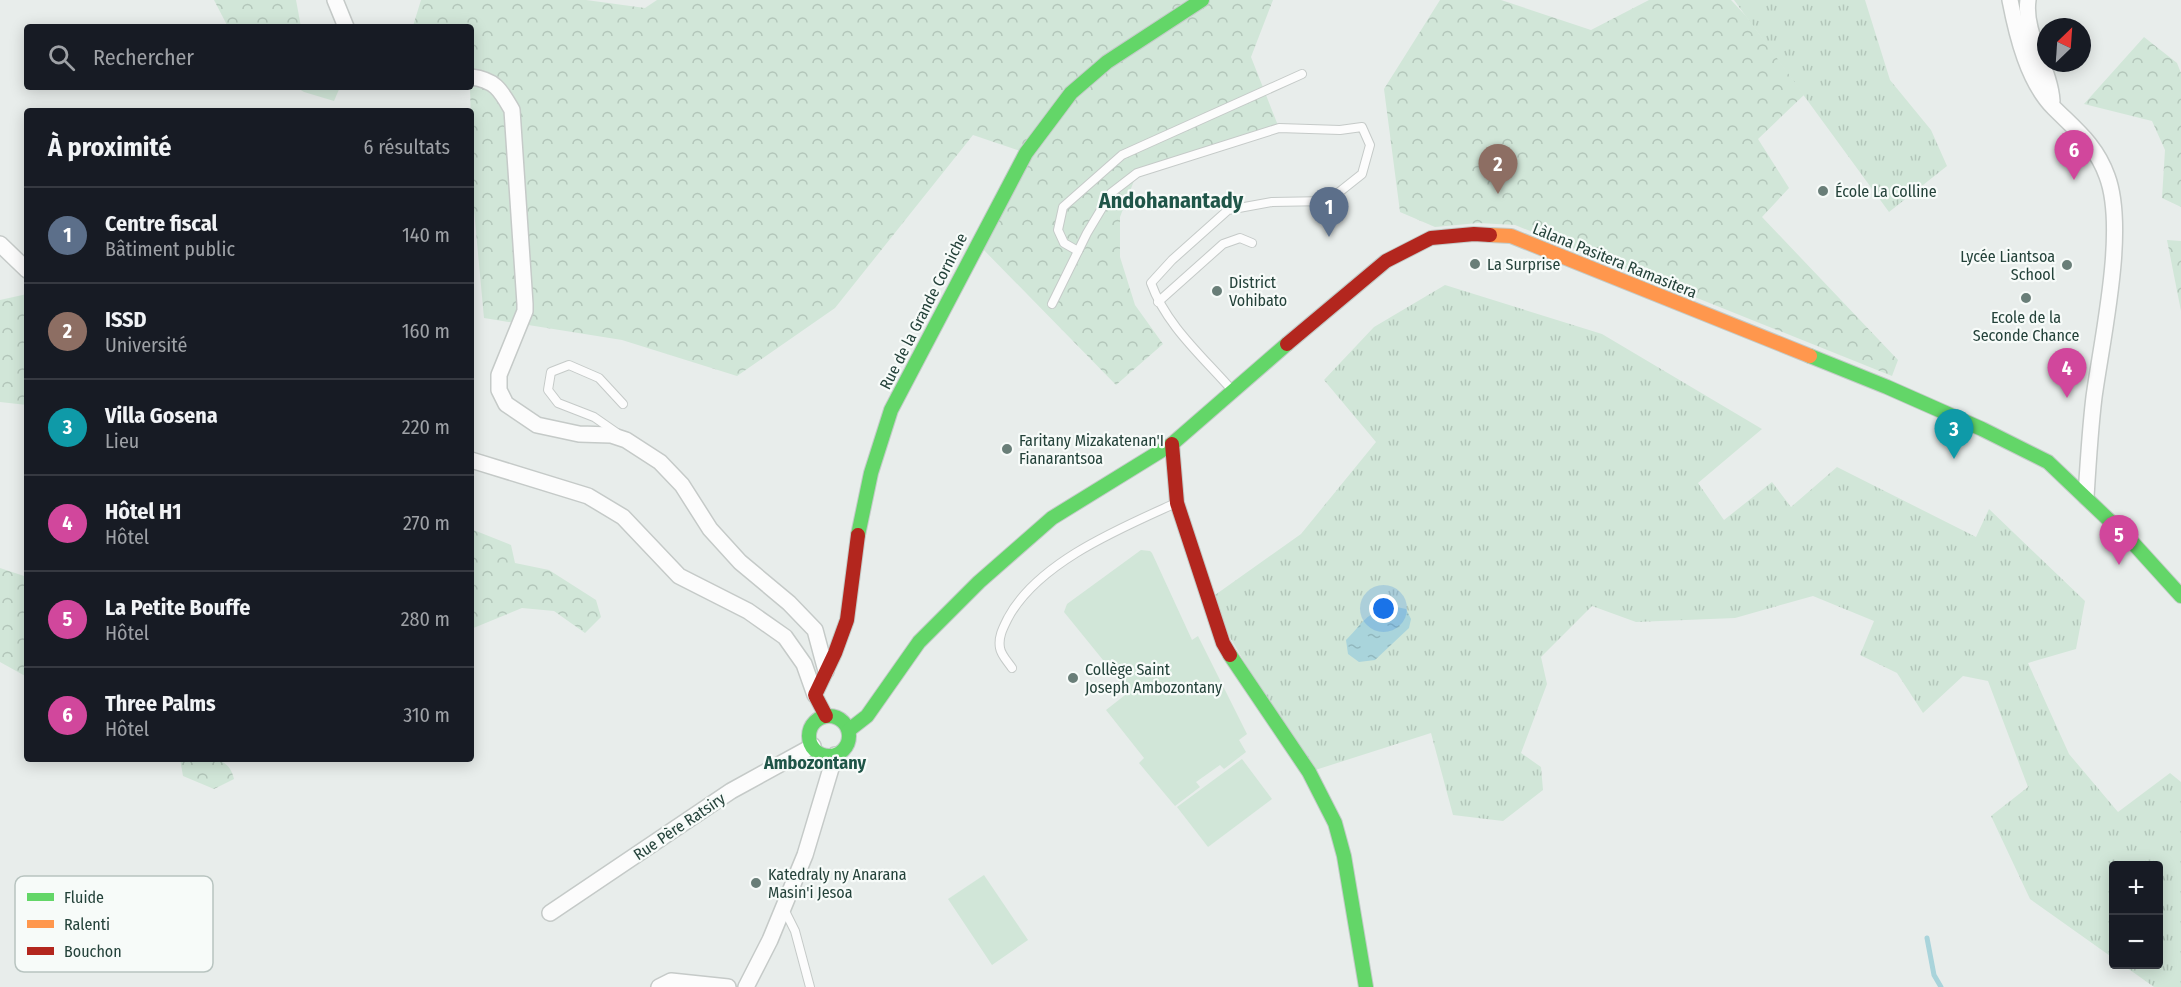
<!DOCTYPE html>
<html lang="fr">
<meta charset="utf-8">
<style>
body{margin:0;font-family:"Fira Sans Condensed",sans-serif;background:#242831;color:#f1f3f6}
.controls{position:absolute;right:18px;bottom:18px;display:grid;overflow:hidden;border-radius:6px;box-shadow:0 3px 15px #0003}
.controls button{width:54px;height:54px;display:grid;place-items:center;padding:0;border:0;border-bottom:2px solid #363941;background:#171b24;color:#f1f3f6;font:30px sans-serif}
.compass{position:absolute;left:2037px;top:18px;width:54px;height:54px;border-radius:50%;background:#171b24;box-shadow:0 3px 15px #0003;rotate:25deg}
.you{position:absolute;left:1384px;top:609px;width:21px;height:21px;margin:-15px;border:4px solid #fff;border-radius:50%;background:#1a73e8;box-shadow:0 0 0 9px #1a73e833}
.badge{display:grid;place-items:center;width:39px;height:39px;border-radius:50%;background:#697e78;color:#fff;font-size:20px;font-weight:700}
.pin{position:absolute;translate:-50% -50px;filter:drop-shadow(0 2px 3px #0008)}
.pin::after{content:'';position:absolute;top:32px;width:21px;height:18px;background:inherit;clip-path:polygon(0 0,100% 0,50% 100%)}
.list{margin:0;padding:0;list-style:none}
h2{display:flex;justify-content:space-between;align-items:center;height:78px;margin:0;padding:0 24px;font-size:26px}
h2 small{font-size:20px;font-weight:400;color:#9ea1a6}
.list li{display:grid;grid-template-columns:39px 1fr auto;gap:18px;align-items:center;box-sizing:border-box;height:96px;padding:0 24px;border-top:2px solid #363941}
.list b{display:block;font-size:22px;white-space:nowrap}
.list p{margin:0;font-size:20px;white-space:nowrap;color:#9ea1a6}
.list em{font-size:20px;font-style:normal;color:#9ea1a6}
.icon{flex:none;width:33px;height:33px;fill:none;stroke:currentColor;stroke-width:2;stroke-linecap:round;stroke-linejoin:round}
.map{position:relative;flex:none;width:2181px;height:987px;overflow:hidden}
.search{position:absolute;background:#171b24;box-shadow:0 3px 15px #0003;left:24px;top:24px;width:450px;height:66px;display:flex;align-items:center;gap:15px;box-sizing:border-box;padding:0 21px;border-radius:6px;color:#9ea1a6;font-size:22px}
.panel{position:absolute;background:#171b24;box-shadow:0 3px 15px #0003;left:24px;top:108px;width:450px;height:654px;border-radius:6px}
.map>svg:first-child{display:block}
</style>
<div class="map">
<svg width="2181" height="987" viewBox="0 0 2181 987">
<defs>
<pattern id="grass-tufts" width="24" height="20" patternUnits="userSpaceOnUse" patternTransform="scale(1.5)"><rect width="24" height="20" fill="#d1e6d8"/><path d="M3 7l-1-3M5 7V3M7 7l1-3M15 17l-1-3M17 17v-4M19 17l1-3" fill="none" stroke="#b3c6ba"/></pattern>
<pattern id="forest-crowns" width="20" height="18" patternUnits="userSpaceOnUse" patternTransform="scale(1.5)"><rect width="20" height="18" fill="#d1e6d8"/><path d="M2 6a3 3 0 1 1 6 0M12 15a3 3 0 1 1 6 0" fill="none" stroke="#b3c6ba"/></pattern>
<pattern id="water-ripples" width="26" height="14" patternUnits="userSpaceOnUse" patternTransform="scale(1.5)"><rect width="26" height="14" fill="#a9d4db"/><path d="M2 4q2-2 4 0t4 0M15 11q2-2 4 0t4 0" fill="none" stroke="#91b7bd"/></pattern>
</defs>
<rect width="100%" height="100%" fill="#e8edeb"/>
<g fill="url(#grass-tufts)">
<path d="M 1734,0 L 1865,0 L 1890,80 L 1931,130 L 1947,166 L 1889,212 Z"/>
<path d="M 1445,285 L 1602,334 L 1762,429 L 1698,483 L 1724,520 L 1772,482 L 1791,507 L 1837,467 L 1976,537 L 1989,509 L 2085,601 L 2076,649 L 2028,663 L 2069,754 L 2118,812 L 2170,773 L 2181,782 L 2181,987 L 2154,987 L 2123,965 L 2158,964 L 2158,866 L 2114,866 L 2113,958 L 2030,899 L 1991,816 L 2028,787 L 1988,681 L 1963,676 L 1923,713 L 1897,673 L 1860,655 L 1874,621 L 1813,596 L 1735,618 L 1636,622 L 1592,606 L 1541,657 L 1547,684 L 1521,753 L 1541,767 L 1543,790 L 1503,821 L 1453,815 L 1431,733 L 1309,772 L 1208,600 L 1301,534 L 1376,442 L 1324,380 L 1374,327 Z"/>
</g>
<g fill="url(#forest-crowns)">
<path d="M 214,0 L 296,0 L 301,27 L 228,27 Z"/>
<path d="M 421,0 L 586,0 L 645,8 L 657,0 L 1273,0 L 1251,57 L 1279,128 L 1137,173 L 1120,217 L 1120,257 L 1135,305 L 1163,344 L 1116,385 L 977,243 L 1026,153 L 973,135 L 835,308 L 737,376 L 622,340 L 484,318 L 474,210 L 470,89 L 468,87 L 471,87 L 471,27 L 415,27 L 413,26 Z"/>
<path d="M 1440,0 L 1501,0 L 1591,30 L 1649,0 L 1731,0 L 1746,16 L 1804,95 L 1758,139 L 1789,188 L 1762,217 L 1898,360 L 1892,376 L 1515,225 L 1478,223 L 1435,227 L 1400,212 L 1384,89 Z"/>
<path d="M 2144,37 L 2177,63 L 2181,73 L 2181,207 L 2162,198 L 2165,150 L 2152,121 L 2084,104 Z"/>
<path d="M 296,87 L 340,87 L 334,101 L 304,92 Z"/>
<path d="M 2167,240 L 2181,241 L 2181,311 Z"/>
<path d="M 27,294 L 27,405 L 0,402 L 0,300 Z"/>
<path d="M 471,529 L 511,545 L 515,563 L 549,570 L 596,600 L 601,617 L 585,633 L 554,611 L 522,608 L 471,629 Z"/>
<path d="M 0,568 L 27,577 L 27,677 L 0,662 Z"/>
<path d="M 180,759 C 202,759 228,752 234,779 L 214,789 L 183,776 Z"/>
</g>
<g fill="#d1e6d8">
<path d="M 1141,550 L 1150,551 L 1152,553 L 1192,640 L 1198,636 L 1247,734 L 1239,740 L 1246,752 L 1224,769 L 1220,765 L 1196,782 L 1200,787 L 1175,806 L 1139,763 L 1144,758 L 1106,710 L 1129,692 L 1064,612 L 1067,604 Z"/>
<path d="M 1242,759 L 1272,799 L 1208,847 L 1177,807 Z"/>
<path d="M 984,875 L 1028,940 L 992,965 L 948,899 Z"/>
</g>
<path fill="url(#water-ripples)" d="M 1392,606 L 1406,609 L 1411,619 L 1409,628 L 1375,660 L 1359,662 L 1348,654 L 1346,640 C 1366,620 1363,615 1392,606 Z"/>
<g fill="none" stroke-linecap="round" stroke-linejoin="round">
<path stroke="#a9d4db" stroke-width="5" d="M 1927,938 L 1934,975 L 1941,987"/>
<defs>
<g id="lane">
<path d="M 1078,251 L 1064,243 L 1058,230 L 1063,207 L 1122,155 L 1302,74"/>
<path d="M 1158,302 L 1223,244 L 1240,238 L 1252,243"/>
<path d="M 1052,304 L 1087,233 L 1111,193 L 1137,173 L 1279,128 L 1340,130 L 1362,127 L 1370,145 L 1362,174 L 1328,201 L 1272,202 L 1228,210 L 1172,260 L 1151,283 C 1166,325 1202,356 1231,389"/>
<path d="M 617,433 L 594,417 L 558,403 L 548,390 L 551,372 L 569,365 L 599,378 L 623,404"/>
<path d="M 1012,668 C 1008,662 1001,655 1000,648 C 998,637 1003,628 1008,618 C 1038,562 1121,528 1176,503"/>
<path d="M 784,909 L 795,931 L 810,987"/>
</g>
<g id="street">
<path d="M 335,0 L 346,27"/>
<path d="M 2010,0 C 2017,36 2028,82 2054,108 C 2076,130 2096,145 2107,176 C 2127,229 2102,338 2094,397 C 2090,430 2088,464 2086,497"/>
<path d="M 2028,0 C 2023,33 2050,68 2052,101"/>
<path d="M 471,77 C 496,80 501,91 512,110 L 525,304 L 525,311 L 499,375 L 499,390 L 506,404 L 537,425 L 579,434 L 611,435 L 626,440 L 660,462 L 682,485 L 710,529 L 740,562 L 789,603 L 815,630 L 826,671"/>
<path d="M 0,244 L 27,270"/>
<path d="M 471,460 L 588,496 L 623,517 L 679,576 L 748,611 L 785,637 L 804,664 L 815,695"/>
<path d="M 550,913 L 731,791 L 813,746"/>
<path d="M 659,987 L 671,981 L 728,987"/>
<path d="M 746,987 L 770,940 L 805,855 L 835,755"/>
</g>
<g id="fast">
<path d="M 1810,356 L 1887,387 L 1982,429 L 2048,462 L 2133,543 L 2181,596"/>
<path d="M 858,535 L 871,473 L 891,410 L 1026,153 L 1071,93 L 1107,62 L 1202,0"/>
<path d="M 1230,655 L 1309,772 L 1335,823 L 1344,856 L 1366,987"/>
<circle cx="829" cy="736" r="20"/>
<path d="M 849,730 L 867,716 L 919,642 L 979,582 L 1052,518 L 1172,444 L 1287,344"/>
</g>
<path id="slow" d="M 1490,235 L 1511,236 L 1810,356"/>
<g id="jam">
<path d="M 1287,344 L 1386,261 L 1431,238 L 1474,234 L 1490,235"/>
<path d="M 1172,444 L 1177,503 L 1223,643 L 1230,655"/>
<path d="M 826,716 L 815,695 L 835,653 L 847,620 L 858,535"/>
</g>
</defs>
<use href="#lane" stroke="#c5cac8" stroke-width="10"/>
<use href="#street" stroke="#c5cac8" stroke-width="18"/>
<use href="#fast" stroke="#c3cbc8" stroke-width="16"/>
<use href="#slow" stroke="#c3cbc8" stroke-width="16"/>
<use href="#jam" stroke="#c3cbc8" stroke-width="16"/>
<use href="#lane" stroke="#fcfcfc" stroke-width="8"/>
<use href="#street" stroke="#fcfcfc" stroke-width="15"/>
<use href="#fast" stroke="#63d668" stroke-width="14"/>
<use href="#slow" stroke="#ff974d" stroke-width="14"/>
<use href="#jam" stroke="#b3261e" stroke-width="14"/>
</g>
<g fill="#697e78" stroke="#f7fbf9" stroke-width="2">
<circle cx="1823" cy="191" r="6"/>
<circle cx="1475" cy="264" r="6"/>
<circle cx="2067" cy="265" r="6"/>
<circle cx="1217" cy="291" r="6"/>
<circle cx="2026" cy="298" r="6"/>
<circle cx="1007" cy="449" r="6"/>
<circle cx="1073" cy="678" r="6"/>
<circle cx="756" cy="883" r="6"/>
</g>
<g text-anchor="middle" stroke-width="4.5" stroke-linejoin="round" paint-order="stroke">
<g font-size="16" fill="#24423a" stroke="#f7fbf9" text-anchor="start">
<text x="1835" y="197">École La Colline</text>
<text x="2055" y="262" text-anchor="end">Lycée Liantsoa<tspan x="2055" dy="18">School</tspan></text>
<text x="1487" y="270">La Surprise</text>
<text x="1229" y="288">District<tspan x="1229" dy="18">Vohibato</tspan></text>
<text x="2026" y="323" text-anchor="middle">Ecole de la<tspan x="2026" dy="18">Seconde Chance</tspan></text>
<text x="1019" y="446">Faritany Mizakatenan'I<tspan x="1019" dy="18">Fianarantsoa</tspan></text>
<text x="1085" y="675">Collège Saint<tspan x="1085" dy="18">Joseph Ambozontany</tspan></text>
<text x="768" y="880">Katedraly ny Anarana<tspan x="768" dy="18">Masin'i Jesoa</tspan></text>
</g>
<g font-size="16" fill="#24423a" stroke="#f7fbf9">
<text transform="translate(1615 260) rotate(22)" y="6">Làlana Pasitera Ramasitera</text>
<text transform="translate(923 311) rotate(-63)" y="6">Rue de la Grande Corniche</text>
<text transform="translate(679 826) rotate(-34)" y="6">Rue Père Ratsiry</text>
</g>
<g font-size="18" font-weight="bold" fill="#1f5548" stroke="#f7fbf9">
<text x="815" y="769">Ambozontany</text>
</g>
<g font-size="22" font-weight="bold" fill="#1f5548" stroke="#f7fbf9">
<text x="1171" y="208">Andohanantady</text>
</g>
</g>
<rect x="15" y="876" width="198" height="96" rx="9" fill="#f7fbf9" stroke="#b8c4c0" stroke-width="1.5"/>
<rect x="27" y="893" width="27" height="8" fill="#63d668"/>
<rect x="27" y="920" width="27" height="8" fill="#ff974d"/>
<rect x="27" y="947" width="27" height="8" fill="#b3261e"/>
<g font-size="16" fill="#24423a">
<text x="64" y="903">Fluide</text>
<text x="64" y="930">Ralenti</text>
<text x="64" y="957">Bouchon</text>
</g>
</svg>
<div class="controls">
<button>+</button>
<button>−</button>
</div>
<svg class="compass" viewBox="-18 -18 36 36"><path d="M0-13l5 13h-10z" fill="#e53935"/><path d="M0 13l5-13h-10z" fill="#9ea1a6"/></svg>
<div class="you"></div>
<div class="pin badge" style="left:1329px;top:237px;background:#5c6f8a">1</div>
<div class="pin badge" style="left:1498px;top:194px;background:#8d6e63">2</div>
<div class="pin badge" style="left:1954px;top:459px;background:#0f9aa8">3</div>
<div class="pin badge" style="left:2067px;top:398px;background:#d1479c">4</div>
<div class="pin badge" style="left:2119px;top:565px;background:#d1479c">5</div>
<div class="pin badge" style="left:2074px;top:180px;background:#d1479c">6</div>
<div class="search"><svg class="icon" aria-label="search" viewBox="0 0 24 24"><circle cx="10" cy="10" r="6"/><path d="M15 15l6 6"/></svg>Rechercher</div>
<section class="panel">
<h2>À proximité<small>6 résultats</small></h2>
<ul class="list">
<li><span class="badge" style="background:#5c6f8a">1</span><div><b>Centre fiscal</b><p>Bâtiment public</p></div><em>140 m</em></li>
<li><span class="badge" style="background:#8d6e63">2</span><div><b>ISSD</b><p>Université</p></div><em>160 m</em></li>
<li><span class="badge" style="background:#0f9aa8">3</span><div><b>Villa Gosena</b><p>Lieu</p></div><em>220 m</em></li>
<li><span class="badge" style="background:#d1479c">4</span><div><b>Hôtel H1</b><p>Hôtel</p></div><em>270 m</em></li>
<li><span class="badge" style="background:#d1479c">5</span><div><b>La Petite Bouffe</b><p>Hôtel</p></div><em>280 m</em></li>
<li><span class="badge" style="background:#d1479c">6</span><div><b>Three Palms</b><p>Hôtel</p></div><em>310 m</em></li>
</ul>
</section>
</div>
